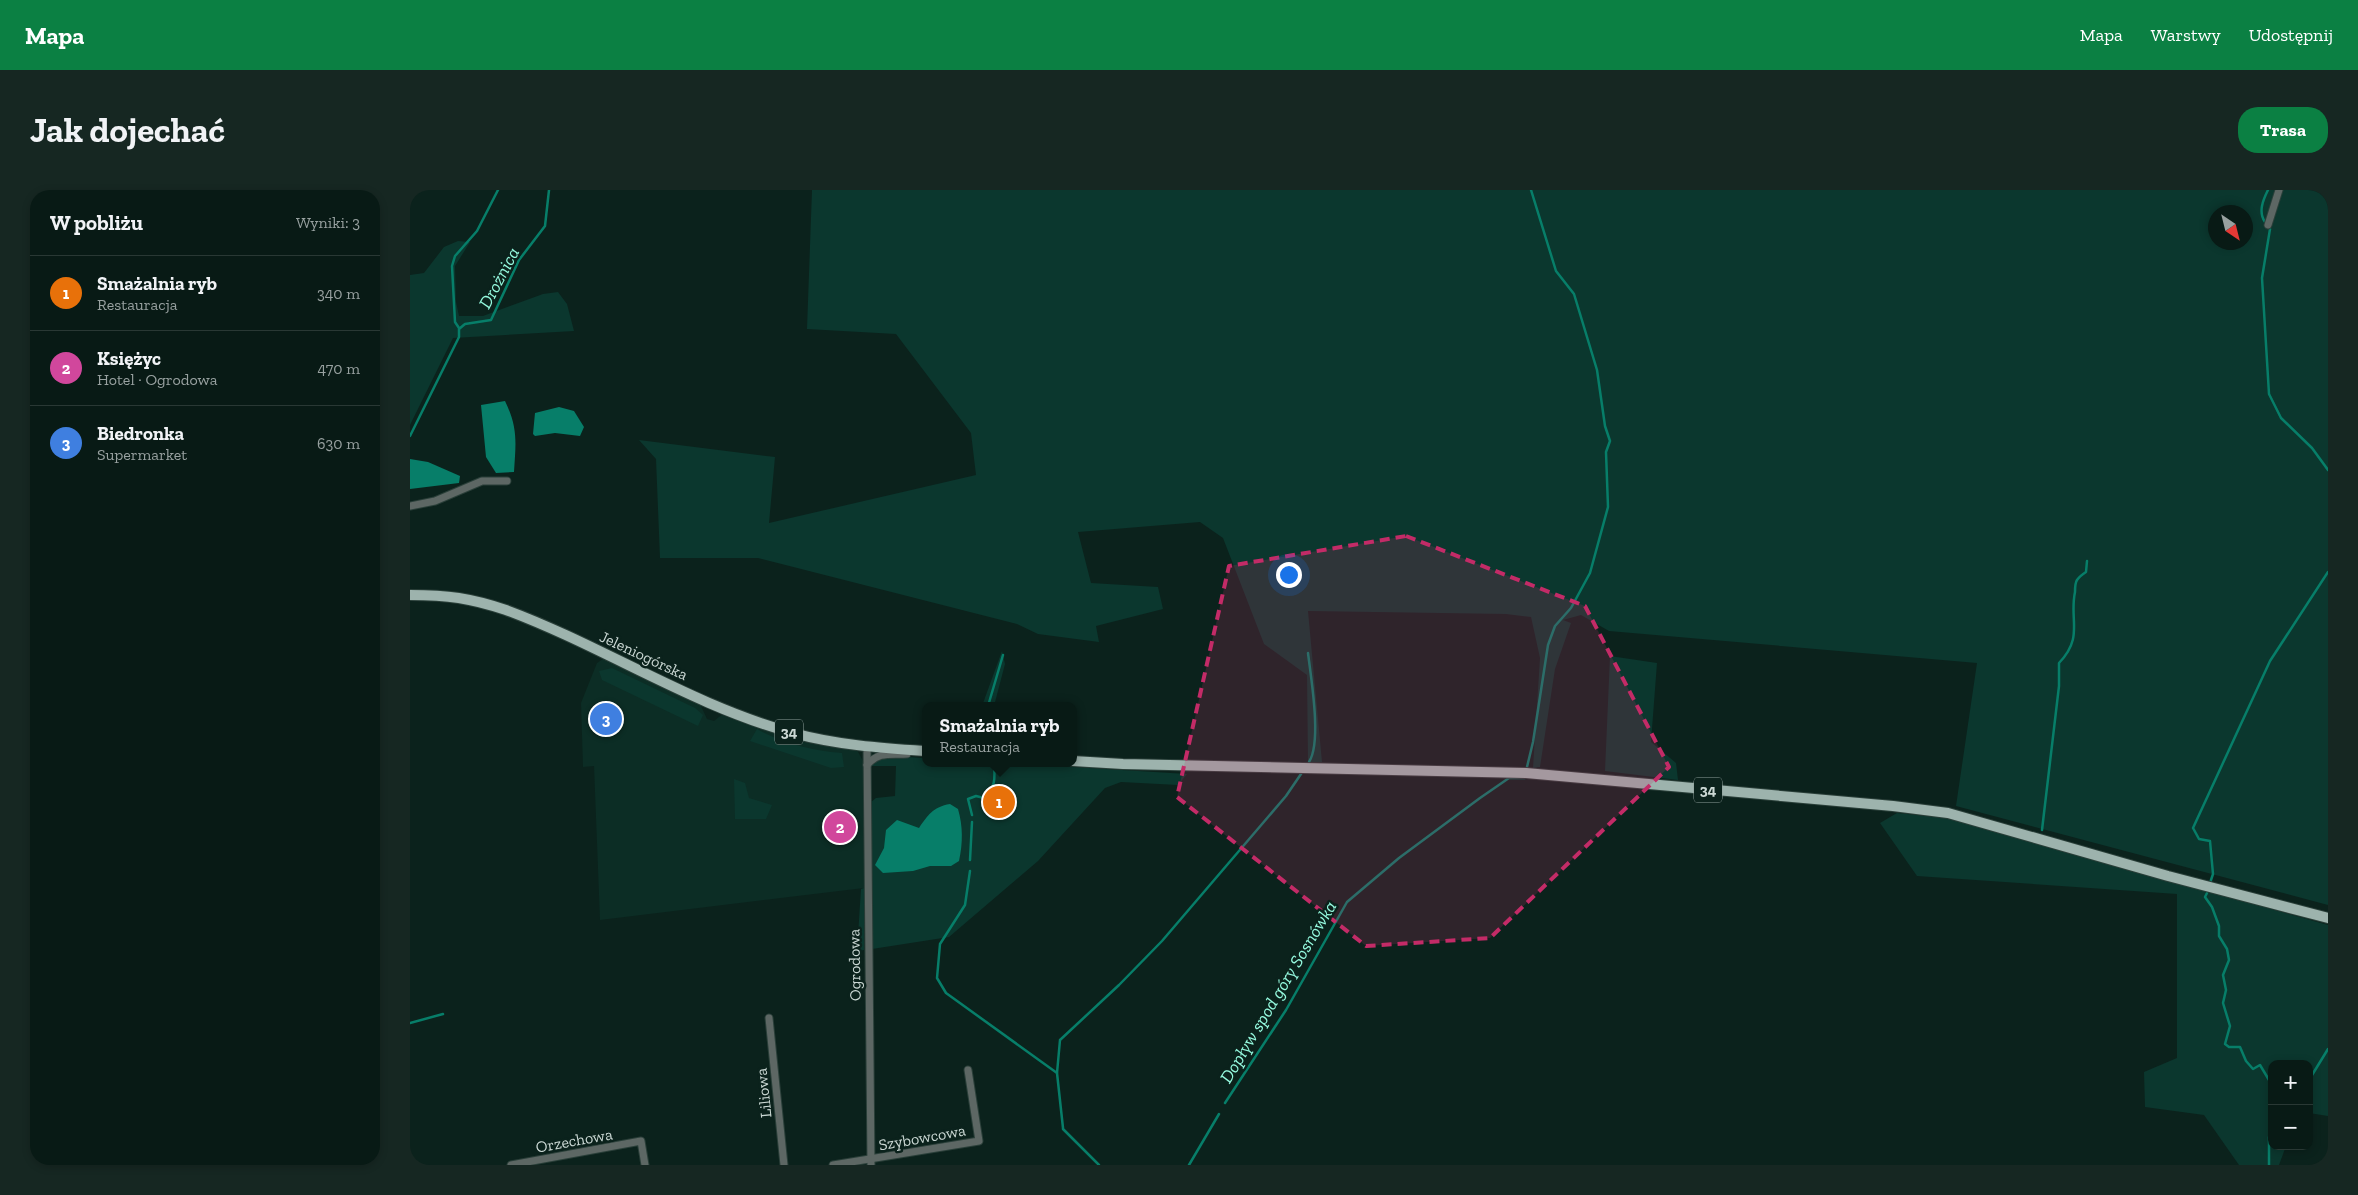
<!DOCTYPE html>
<html lang="pl">
<meta charset="utf-8">
<style>
body{margin:0;font-family:"Zilla Slab",serif;background:#162722;color:#f1f3f6}
.controls{position:absolute;right:15px;bottom:15px;display:grid;overflow:hidden;border-radius:10px;box-shadow:0 2px 8px #0003}
.controls button{width:45px;height:45px;display:grid;place-items:center;padding:0;border:0;border-bottom:1px solid #293834;background:#081a15;color:#f1f3f6;font:25px sans-serif}
.compass{position:absolute;left:1798px;top:15px;width:45px;height:45px;border-radius:50%;background:#081a15;box-shadow:0 2px 8px #0003;rotate:145deg}
.you{position:absolute;left:878px;top:384px;width:18px;height:18px;margin:-12px;border:4px solid #fff;border-radius:50%;background:#1a73e8;box-shadow:0 0 0 8px #1a73e833}
.badge{display:grid;place-items:center;width:32px;height:32px;border-radius:50%;background:#0b8043;color:#fff;font-size:16px;font-weight:700}
.pin{position:absolute;translate:-50% -50%;border:2px solid #fff;box-shadow:0 1px 5px #0006}
.popup{position:absolute;left:512px;top:512px;width:155px;height:65px;box-sizing:border-box;display:grid;place-content:center;border-radius:10px;background:#081a15;filter:drop-shadow(0 1px 4px #0005);font-size:16px;white-space:nowrap;color:#98a1a0}
.popup b{font-size:19px;color:#f1f3f6}
.popup::after{content:'';position:absolute;left:50%;top:100%;margin-left:-10px;border:10px solid transparent;border-top-color:#081a15}
.list{margin:0;padding:0;list-style:none}
h2{display:flex;justify-content:space-between;align-items:center;height:65px;margin:0;padding:0 20px;font-size:21px}
h2 small{font-size:16px;font-weight:400;color:#98a1a0}
.list li{display:grid;grid-template-columns:32px 1fr auto;gap:15px;align-items:center;box-sizing:border-box;height:75px;padding:0 20px;border-top:1px solid #293834}
.list b{display:block;font-size:19px;white-space:nowrap}
.list p{margin:0;font-size:16px;white-space:nowrap;color:#98a1a0}
.list em{font-size:16px;font-style:normal;color:#98a1a0}
.map{position:relative;flex:none;width:1918px;height:975px;overflow:hidden;border-radius:20px}
header{display:flex;align-items:center;gap:30px;box-sizing:border-box;height:70px;padding:0 25px;background:#0b8043;color:#fff}
header strong{font-size:24px}
nav{display:flex;gap:28px;margin-inline-start:auto;font-size:18px}
.intro{display:flex;align-items:center;justify-content:space-between;box-sizing:border-box;height:120px;padding:0 30px}
h1{margin:0;font-size:35px}
.button{padding:12px 22px;border-radius:20px;background:#0b8043;color:#fff;font-size:18px;font-weight:700}
main{display:flex;gap:30px;padding:0 30px}
aside{flex:1;background:#081a15;border-radius:20px;box-shadow:0 2px 8px #0003}
.map>svg:first-child{display:block}
</style>
<header>
<strong>Mapa</strong>
<nav><a>Mapa</a><a>Warstwy</a><a>Udostępnij</a></nav>
</header>
<div class="intro"><h1>Jak dojechać</h1><a class="button">Trasa</a></div>
<main>
<aside>
<h2>W pobliżu<small>Wyniki: 3</small></h2>
<ul class="list">
<li><span class="badge" style="background:#e8710a">1</span><div><b>Smażalnia ryb</b><p>Restauracja</p></div><em>340 m</em></li>
<li><span class="badge" style="background:#d1479c">2</span><div><b>Księżyc</b><p>Hotel · Ogrodowa</p></div><em>470 m</em></li>
<li><span class="badge" style="background:#3f7fe0">3</span><div><b>Biedronka</b><p>Supermarket</p></div><em>630 m</em></li>
</ul>
</aside>
<div class="map">
<svg width="1918" height="975" viewBox="0 0 1918 975">
<rect width="100%" height="100%" fill="#0b221c"/>
<path fill="#0c2d25" d="M 193,469 L 203,472 L 221,483 L 291,516 L 297,529 L 304,531 L 314,523 L 447,560 L 453,571 L 454,698 L 190,730 L 184,576 L 173,577 L 171,513 L 187,473 Z"/>
<g fill="#0b372e" fill-rule="evenodd">
<path d="M 402,0 L 1918,0 L 1918,715 L 1546,616 L 1567,473 L 1199,441 L 1171,425 L 1153,430 L 1161,433 L 1145,479 L 1130,577 L 1123,578 L 1130,468 L 1121,427 L 1096,424 L 898,421 L 912,572 L 898,572 L 897,485 L 854,454 L 813,348 L 790,332 L 668,342 L 681,393 L 748,397 L 753,419 L 686,436 L 689,452 L 628,444 L 607,434 L 348,368 L 250,368 L 246,269 L 229,250 L 365,267 L 359,333 L 566,285 L 561,243 L 486,144 L 397,139 ZM 1806,22 L 1836,22 L 1836,52 L 1806,52 Z"/>
<path d="M 48,51 L 60,52 L 45,76 L 46,112 L 49,126 L 73,126 L 133,104 L 148,102 L 157,114 L 164,141 L 43,148 L 0,235 L 0,85 L 14,83 L 34,57 Z"/>
<path d="M 592,461 L 595,474 L 584,516 L 572,516 Z"/>
<path d="M 1200,466 L 1247,473 L 1241,552 L 1266,573 L 1268,590 L 1195,581 Z"/>
<path d="M 202,478 L 285,518 L 293,525 L 288,536 L 192,490 L 189,481 Z"/>
<path d="M 347,539 C 374,554 401,560 432,563 L 434,577 L 421,578 L 340,551 Z"/>
<path d="M 480,566 L 515,568 L 515,573 L 597,573 L 777,584 L 768,595 L 711,592 L 695,598 L 628,671 L 539,747 L 462,759 L 461,612 L 466,608 L 485,606 L 486,576 L 461,576 L 466,570 Z"/>
<path d="M 324,589 L 335,593 L 339,608 L 362,615 L 356,629 L 325,629 Z"/>
<path d="M 1487,623 L 1536,628 L 1918,735 L 1918,926 L 1899,923 L 1899,874 L 1862,874 L 1862,956 L 1876,956 L 1869,975 L 1829,975 L 1794,925 L 1735,917 L 1734,882 L 1767,868 L 1767,704 L 1507,686 L 1470,633 Z"/>
<path d="M 454,698 L 454,760 L 447,761 L 451,699 Z"/>
</g>
<g fill="#077e69">
<path d="M 95,211 C 108,238 106,252 104,282 L 86,283 L 76,267 L 71,215 Z"/>
<path d="M 149,217 L 164,221 L 174,237 L 170,246 L 145,243 L 125,246 L 123,244 L 125,223 Z"/>
<path d="M 0,269 L 18,272 L 50,286 L 49,293 L 0,299 Z"/>
<path d="M 540,614 L 548,619 C 553,636 553,653 549,671 L 541,676 L 520,676 L 503,681 L 473,683 L 465,675 L 474,658 L 476,640 L 487,630 L 509,638 C 518,625 523,617 540,614 Z"/>
</g>
<g fill="none" stroke-linecap="round" stroke-linejoin="round">
<g stroke="#077e69" stroke-width="2.5">
<path d="M 1855,32 C 1848,22 1853,10 1858,0"/>
<path d="M 1860,39 L 1852,88 L 1859,204 L 1871,228 L 1902,258 L 1918,280"/>
<path d="M 49,138 L 45,132 L 42,76 L 45,66 L 67,41 L 88,0"/>
<path d="M 0,246 L 49,147 L 49,139 L 55,134 L 81,130 L 109,70 L 135,36 L 139,0"/>
<path d="M 898,463 C 901,488 912,552 899,572"/>
<path d="M 578,516 L 593,465"/>
<path d="M 1117,577 L 1123,552 L 1138,455 L 1145,436 L 1161,418 L 1180,383 L 1198,317 L 1196,262 L 1200,251 L 1195,236 L 1187,180 L 1164,104 L 1146,81 L 1121,0"/>
<path d="M 562,625 L 558,609 L 566,606 L 574,608 C 586,597 585,588 584,573"/>
<path d="M 1632,640 L 1649,496 L 1649,473 C 1674,447 1659,430 1665,402 C 1665,398 1665,393 1667,390 C 1669,387 1673,384 1676,382 L 1677,371"/>
<path d="M 560,670 L 562,632"/>
<path d="M 560,681 L 555,715 L 530,754 L 527,788 L 536,803 L 647,883 L 653,938"/>
<path d="M 1800,693 L 1803,684 L 1800,651 L 1789,649 L 1783,638 L 1860,471 L 1918,382"/>
<path d="M 1797,703 L 1795,707 L 1802,717 L 1809,736 L 1809,746 L 1817,759 L 1819,770 L 1813,785 L 1816,800 L 1813,813 L 1820,836 L 1815,854 L 1819,857 L 1830,857 L 1836,871 L 1843,879 L 1850,875 L 1862,895"/>
<path d="M 0,833 L 33,824"/>
<path d="M 647,883 L 650,850 L 709,795 L 752,751 L 876,606 L 891,584"/>
<path d="M 1899,890 L 1918,859"/>
<path d="M 1862,902 L 1860,907 L 1862,911"/>
<path d="M 815,913 L 876,820 L 937,712 L 989,668 L 1070,608 L 1099,588 L 1115,588"/>
<path d="M 653,939 L 689,975"/>
<path d="M 779,975 L 809,924"/>
<path d="M 1859,975 L 1859,947 L 1862,940"/>
</g>
<defs>
<g id="minor">
<path d="M 1858,35 L 1869,0"/>
<path d="M 0,316 L 25,311 L 72,291 L 97,291"/>
<path d="M 457,557 L 461,975"/>
<path d="M 457,575 C 469,561 480,565 497,564"/>
<path d="M 359,828 L 374,975"/>
<path d="M 101,975 L 231,951 L 235,975"/>
<path d="M 423,975 L 569,951 L 558,880"/>
</g>
<g id="primary">
<path d="M 0,405 C 38,405 60,408 96,420 C 193,456 283,516 383,543 C 427,555 471,558 515,561"/>
<path d="M 663,571 L 713,574 L 1116,583 L 1483,616 L 1538,623 L 1758,686 L 1918,728"/>
</g>
</defs>
<use href="#minor" stroke="#2a3f39" stroke-width="9"/>
<use href="#primary" stroke="#2a3f39" stroke-width="12"/>
<use href="#minor" stroke="#5d6764" stroke-width="7"/>
<use href="#primary" stroke="#9db3ad" stroke-width="10"/>
</g>
<path fill="#c32b67" fill-opacity="0.2" stroke="#c32b67" stroke-width="4" stroke-dasharray="10 6" stroke-linejoin="round" d="M 996,346 L 1175,416 L 1259,577 L 1080,748 L 956,756 L 767,607 L 819,376 Z"/>
<g text-anchor="middle" stroke-width="5" stroke-linejoin="round" paint-order="stroke">
<g fill="#0b221c" stroke="#91a19d" stroke-width="1">
<rect x="365" y="529.5" width="28" height="25" rx="4"/>
<rect x="1284" y="587.5" width="28" height="25" rx="4"/>
</g>
<g font-size="15" font-weight="bold" fill="#cbd8d4">
<text x="379" y="547">34</text>
<text x="1298" y="605">34</text>
</g>
<g font-size="16" fill="#cbd8d4" stroke="#0b221c">
<text transform="translate(234 465) rotate(25)" y="6">Jeleniogórska</text>
<text transform="translate(444 775) rotate(-91)" y="6">Ogrodowa</text>
<text transform="translate(353 903) rotate(-96)" y="6">Liliowa</text>
<text transform="translate(512 947) rotate(-10)" y="6">Szybowcowa</text>
<text transform="translate(164 950) rotate(-10)" y="6">Orzechowa</text>
</g>
<g font-size="18" font-style="italic" fill="#96fbe0" stroke="#0b221c">
<text transform="translate(89 88) rotate(-62)" y="6">Drożnica</text>
<text transform="translate(868 802) rotate(-59)" y="6">Dopływ spod góry Sosnówka</text>
</g>
</g>
</svg>
<div class="controls">
<button>+</button>
<button>−</button>
</div>
<svg class="compass" viewBox="-18 -18 36 36"><path d="M0-13l5 13h-10z" fill="#e53935"/><path d="M0 13l5-13h-10z" fill="#98a1a0"/></svg>
<div class="you"></div>
<div class="pin badge" style="left:589px;top:612px;background:#e8710a">1</div>
<div class="popup"><b>Smażalnia ryb</b>Restauracja</div>
<div class="pin badge" style="left:430px;top:637px;background:#d1479c">2</div>
<div class="pin badge" style="left:196px;top:529px;background:#3f7fe0">3</div>
</div>
</main>
